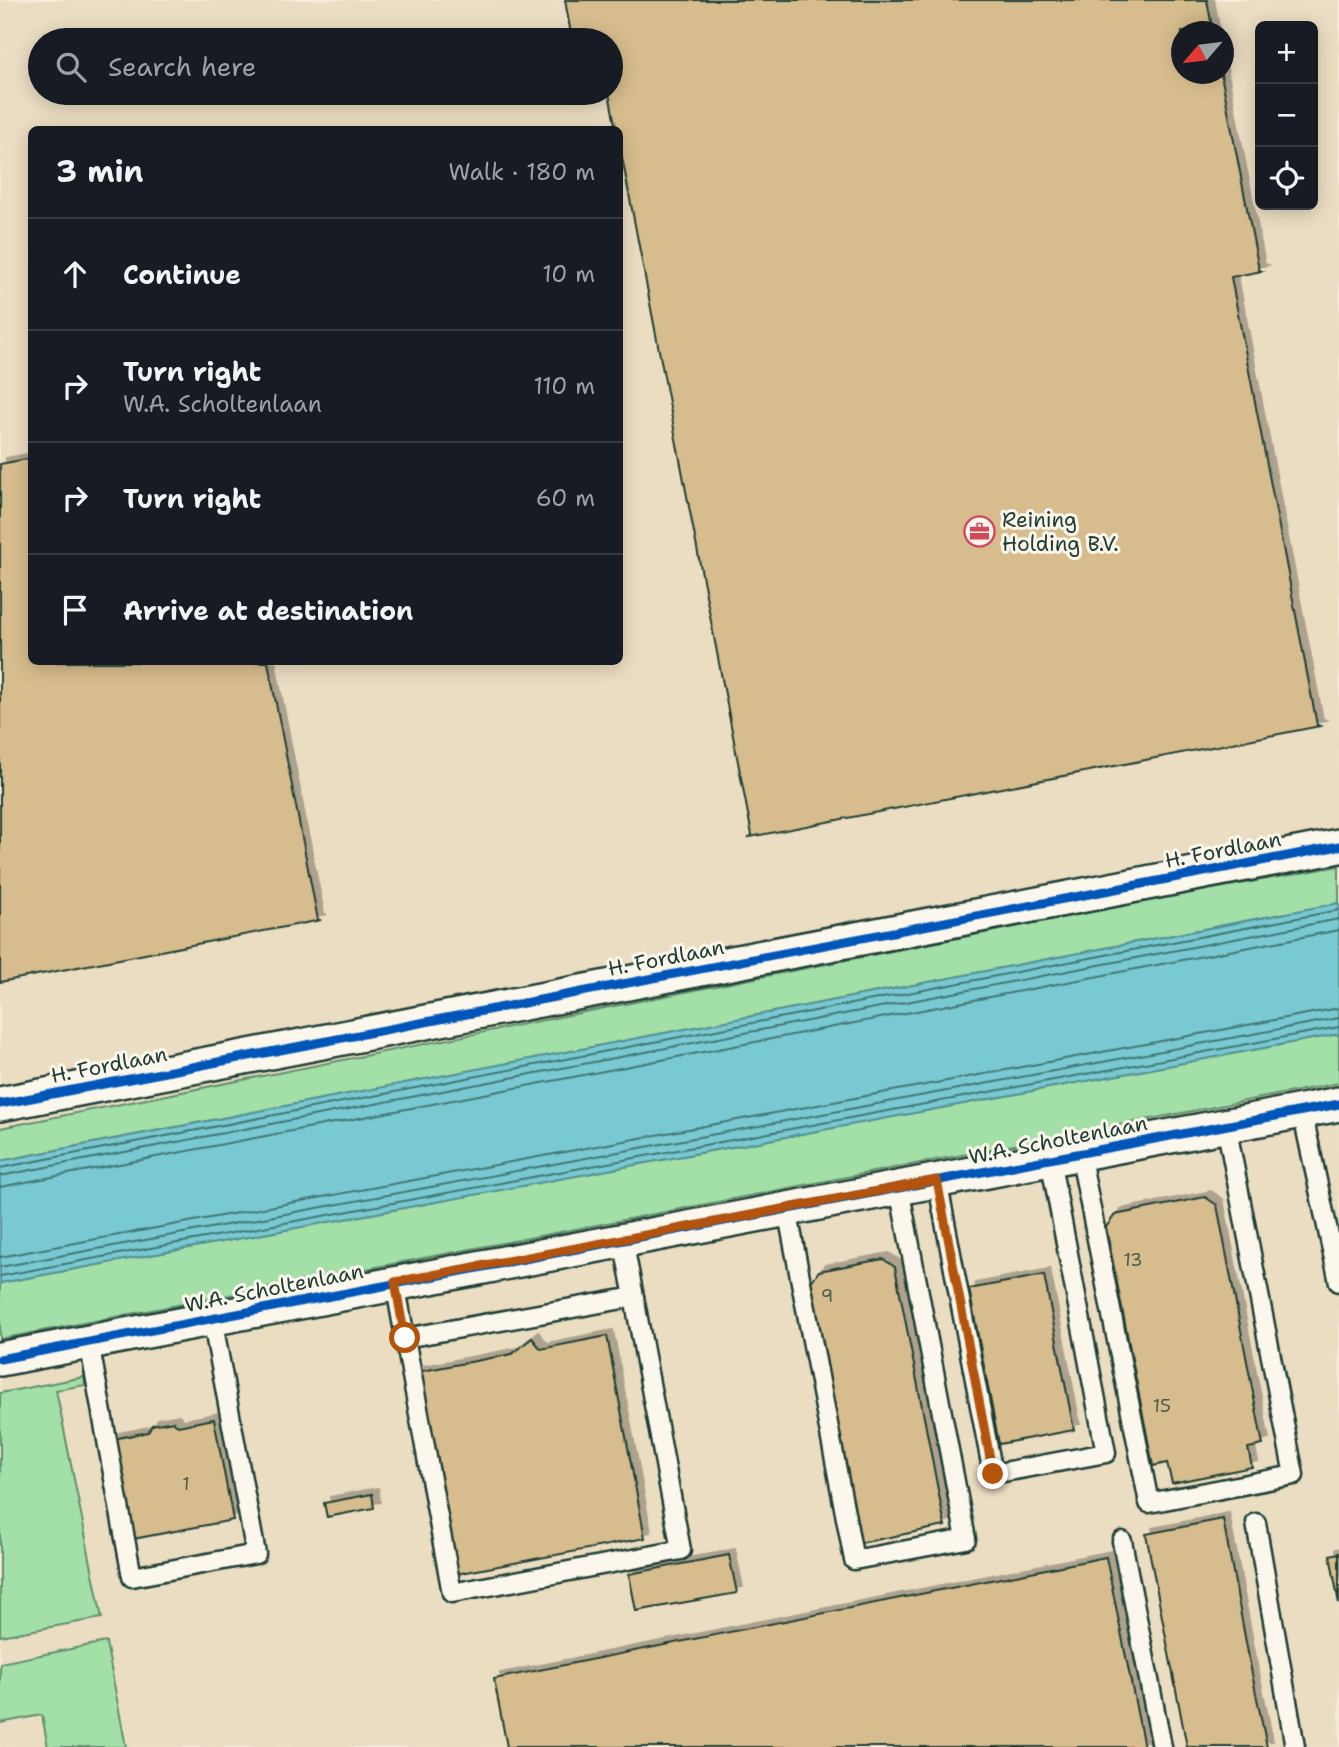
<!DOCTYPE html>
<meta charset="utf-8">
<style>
body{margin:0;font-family:"Shantell Sans",sans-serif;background:#242831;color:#f1f3f6}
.controls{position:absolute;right:21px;top:21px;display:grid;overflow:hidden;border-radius:10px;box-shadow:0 4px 18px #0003}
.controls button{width:63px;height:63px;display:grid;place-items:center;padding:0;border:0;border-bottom:2px solid #363941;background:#171b24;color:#f1f3f6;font:35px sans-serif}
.compass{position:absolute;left:1171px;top:21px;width:63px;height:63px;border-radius:50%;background:#171b24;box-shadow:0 4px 18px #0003;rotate:242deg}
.stop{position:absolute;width:21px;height:21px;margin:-16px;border:5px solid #b45309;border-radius:50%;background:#fff}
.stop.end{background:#b45309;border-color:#fff;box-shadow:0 2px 7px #0008}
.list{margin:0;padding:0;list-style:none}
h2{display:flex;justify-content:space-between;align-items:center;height:91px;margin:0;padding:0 28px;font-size:30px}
h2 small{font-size:23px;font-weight:400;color:#9ea1a6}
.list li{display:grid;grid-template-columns:46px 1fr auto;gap:21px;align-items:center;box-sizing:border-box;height:112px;padding:0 28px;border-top:2px solid #363941}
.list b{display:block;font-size:26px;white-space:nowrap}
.list p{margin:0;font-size:23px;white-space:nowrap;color:#9ea1a6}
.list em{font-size:23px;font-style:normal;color:#9ea1a6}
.icon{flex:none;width:38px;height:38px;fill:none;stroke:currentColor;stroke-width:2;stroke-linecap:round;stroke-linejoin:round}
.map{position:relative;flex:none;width:1339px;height:1747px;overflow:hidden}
.search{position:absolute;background:#171b24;box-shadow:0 4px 18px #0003;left:28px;top:28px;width:595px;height:77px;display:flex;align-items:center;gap:18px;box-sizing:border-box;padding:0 24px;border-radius:38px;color:#9ea1a6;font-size:26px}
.panel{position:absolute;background:#171b24;box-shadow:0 4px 18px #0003;left:28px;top:126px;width:595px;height:539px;border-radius:10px}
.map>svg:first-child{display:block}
</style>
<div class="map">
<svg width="1339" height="1747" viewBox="0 0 1339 1747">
<defs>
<filter id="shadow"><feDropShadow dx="6" dy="-6" stdDeviation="0" flood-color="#0004"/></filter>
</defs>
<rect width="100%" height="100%" fill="#f4ebd9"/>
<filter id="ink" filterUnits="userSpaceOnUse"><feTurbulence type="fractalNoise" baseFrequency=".0143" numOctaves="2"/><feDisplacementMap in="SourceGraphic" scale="14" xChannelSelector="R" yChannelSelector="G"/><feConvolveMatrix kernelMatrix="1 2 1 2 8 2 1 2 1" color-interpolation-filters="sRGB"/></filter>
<g filter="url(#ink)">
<path fill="#ebddc2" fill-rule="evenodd" d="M 0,0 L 1339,0 L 1339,1747 L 0,1747 ZM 1260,26 L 1313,26 L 1313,205 L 1260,205 ZM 1182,32 L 1224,32 L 1224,74 L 1182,74 ZM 40,40 L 611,40 L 611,93 L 40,93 ZM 32,130 L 620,130 L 620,662 L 32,662 Z"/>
<g fill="#a2e0a8" stroke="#608e6e" stroke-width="2">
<path d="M 1339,866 L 1339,903 L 0,1161 L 0,1128 L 1114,907 Z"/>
<path d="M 1339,1034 L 1339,1083 L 0,1339 L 0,1283 Z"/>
<path d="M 84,1377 L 85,1385 L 56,1390 L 102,1618 L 0,1636 L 0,1393 Z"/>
<path d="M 106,1642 L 126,1747 L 48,1747 L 42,1715 L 0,1723 L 0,1663 Z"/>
</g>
<path fill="#78c9d2" stroke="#549193" stroke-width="2" d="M 1339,903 L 1339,1034 L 0,1283 L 0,1161 Z"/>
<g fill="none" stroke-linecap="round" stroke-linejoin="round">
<g stroke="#437573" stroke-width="2">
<path d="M 0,1168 L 1339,910"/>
<path d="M 0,1176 L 1339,919"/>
<path d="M 0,1187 L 1339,930"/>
<path d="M 0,1257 L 1339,1008"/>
<path d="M 0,1267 L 1339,1018"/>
<path d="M 0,1276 L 1339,1027"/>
</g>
</g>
<g fill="#d7bd8d" stroke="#1f3d34" stroke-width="2" filter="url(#shadow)">
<path d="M 565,0 L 1207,0 L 1213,32 L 1182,32 L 1182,74 L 1221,74 L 1259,270 L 1262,271 L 1231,277 L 1317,725 L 1320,726 L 750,837 L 752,835 L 620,147 L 620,130 L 616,130 L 609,93 L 611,40 L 599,40 L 598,36 L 572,40 Z"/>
<path d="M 32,458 L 32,662 L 268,662 L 318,920 L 321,920 L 0,982 L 0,464 Z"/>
<path d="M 1205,1197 L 1217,1205 L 1263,1445 L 1248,1448 L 1252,1467 L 1172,1483 L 1167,1463 L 1153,1466 L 1106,1227 L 1115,1215 Z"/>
<path d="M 883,1259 L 895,1267 L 945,1526 L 860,1543 L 810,1283 L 819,1271 Z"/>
<path d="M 1044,1275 L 1074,1430 L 999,1444 L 969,1289 Z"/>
<path d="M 607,1336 L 645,1538 L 456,1574 L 417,1372 L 512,1354 L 532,1338 L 541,1349 Z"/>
<path d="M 214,1419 L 233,1520 L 133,1539 L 113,1439 L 148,1432 L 152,1425 L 173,1421 L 178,1426 Z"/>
<path d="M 372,1494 L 374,1508 L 327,1517 L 324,1503 Z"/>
<path d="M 1223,1519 L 1251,1669 L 1267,1747 L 1187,1747 L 1146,1534 Z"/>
<path d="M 1339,1553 L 1339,1604 L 1330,1555 Z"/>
<path d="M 729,1555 L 737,1593 L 636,1611 L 629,1574 Z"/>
<path d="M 1106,1557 L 1144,1747 L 507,1747 L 494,1679 Z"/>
</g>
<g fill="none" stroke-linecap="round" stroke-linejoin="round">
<defs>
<g id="service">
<path d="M 1302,1111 L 1339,1282"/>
<path d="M 1080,1153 L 1149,1503 L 1294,1475 L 1226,1125"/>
<path d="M 937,1180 L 993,1474 L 1106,1453 L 1050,1159"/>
<path d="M 787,1209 L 854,1560 L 966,1539 L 899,1188"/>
<path d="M 395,1282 L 405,1338 L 634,1297 L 623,1240"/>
<path d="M 405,1338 L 452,1593 L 681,1550 L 634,1297"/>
<path d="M 89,1342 L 132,1577 L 256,1554 L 212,1318"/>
<path d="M 1256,1523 L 1295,1747"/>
<path d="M 1122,1541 L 1162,1747"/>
</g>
<g id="minor">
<path d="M 0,1104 L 1339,846"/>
<path d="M 0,1359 L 1339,1104"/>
</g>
</defs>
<use href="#service" stroke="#1f3d34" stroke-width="23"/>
<use href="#minor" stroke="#1f3d34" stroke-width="38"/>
<use href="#service" stroke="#fbf7ec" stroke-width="18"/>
<use href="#minor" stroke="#fbf7ec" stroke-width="33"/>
<defs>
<g id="cycleway">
<path d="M 0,1104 L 1339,846"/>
<path d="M 0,1359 L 1339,1104"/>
</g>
</defs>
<use href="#cycleway" stroke="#fbf7ec" stroke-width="13"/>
<use href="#cycleway" stroke="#0057b8" stroke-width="9"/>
</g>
</g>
<g fill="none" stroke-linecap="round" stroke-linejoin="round" filter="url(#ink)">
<path stroke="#b45309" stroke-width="9" d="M 405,1338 L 395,1282 L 937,1180 L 993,1474"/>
</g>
<defs>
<symbol id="office-ring" viewBox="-11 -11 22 22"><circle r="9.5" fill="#fbf7ec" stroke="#d1495b" stroke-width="1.5"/><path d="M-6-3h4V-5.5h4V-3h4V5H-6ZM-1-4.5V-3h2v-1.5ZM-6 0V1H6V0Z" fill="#d1495b"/></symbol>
</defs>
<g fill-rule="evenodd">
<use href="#office-ring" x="962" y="514" width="35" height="35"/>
</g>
<g text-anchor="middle" stroke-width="6" stroke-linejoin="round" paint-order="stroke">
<g font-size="18" fill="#4d5d4a">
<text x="1133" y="1266">13</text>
<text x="827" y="1302">9</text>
<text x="1162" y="1412">15</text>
<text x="186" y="1490">1</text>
</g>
<g font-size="21" fill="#1f3d34" stroke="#fbf7ec" text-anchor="start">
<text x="1002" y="527">Reining<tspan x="1002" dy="24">Holding B.V.</tspan></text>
</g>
<g font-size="21" fill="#1f3d34" stroke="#fbf7ec">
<text transform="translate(1223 850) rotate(-11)" y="7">H. Fordlaan</text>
<text transform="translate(666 958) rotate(-11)" y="7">H. Fordlaan</text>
<text transform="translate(109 1065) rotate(-11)" y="7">H. Fordlaan</text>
<text transform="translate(1058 1140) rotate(-11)" y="7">W.A. Scholtenlaan</text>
<text transform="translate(274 1288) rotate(-11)" y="7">W.A. Scholtenlaan</text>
</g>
</g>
</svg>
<div class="controls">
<button>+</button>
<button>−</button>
<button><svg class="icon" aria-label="locate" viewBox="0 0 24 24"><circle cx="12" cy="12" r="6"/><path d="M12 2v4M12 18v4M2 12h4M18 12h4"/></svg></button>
</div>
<svg class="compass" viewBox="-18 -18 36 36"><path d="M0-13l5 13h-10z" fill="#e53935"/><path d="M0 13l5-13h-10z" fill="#9ea1a6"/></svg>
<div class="stop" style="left:405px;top:1338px"></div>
<div class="stop end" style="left:993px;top:1474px"></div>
<div class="search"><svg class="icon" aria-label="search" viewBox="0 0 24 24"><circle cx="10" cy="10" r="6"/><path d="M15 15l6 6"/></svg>Search here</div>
<section class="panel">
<h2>3 min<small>Walk · 180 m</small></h2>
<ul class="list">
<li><svg class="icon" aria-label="ahead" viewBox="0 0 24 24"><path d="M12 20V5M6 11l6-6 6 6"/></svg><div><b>Continue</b></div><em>10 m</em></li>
<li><svg class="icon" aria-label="right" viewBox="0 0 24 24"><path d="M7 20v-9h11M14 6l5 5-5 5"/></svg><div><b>Turn right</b><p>W.A. Scholtenlaan</p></div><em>110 m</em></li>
<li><svg class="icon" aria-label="right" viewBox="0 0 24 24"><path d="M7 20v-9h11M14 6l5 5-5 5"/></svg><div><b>Turn right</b></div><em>60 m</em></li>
<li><svg class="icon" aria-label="arrive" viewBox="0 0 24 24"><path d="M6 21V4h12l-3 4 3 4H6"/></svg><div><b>Arrive at destination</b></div></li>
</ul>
</section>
</div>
